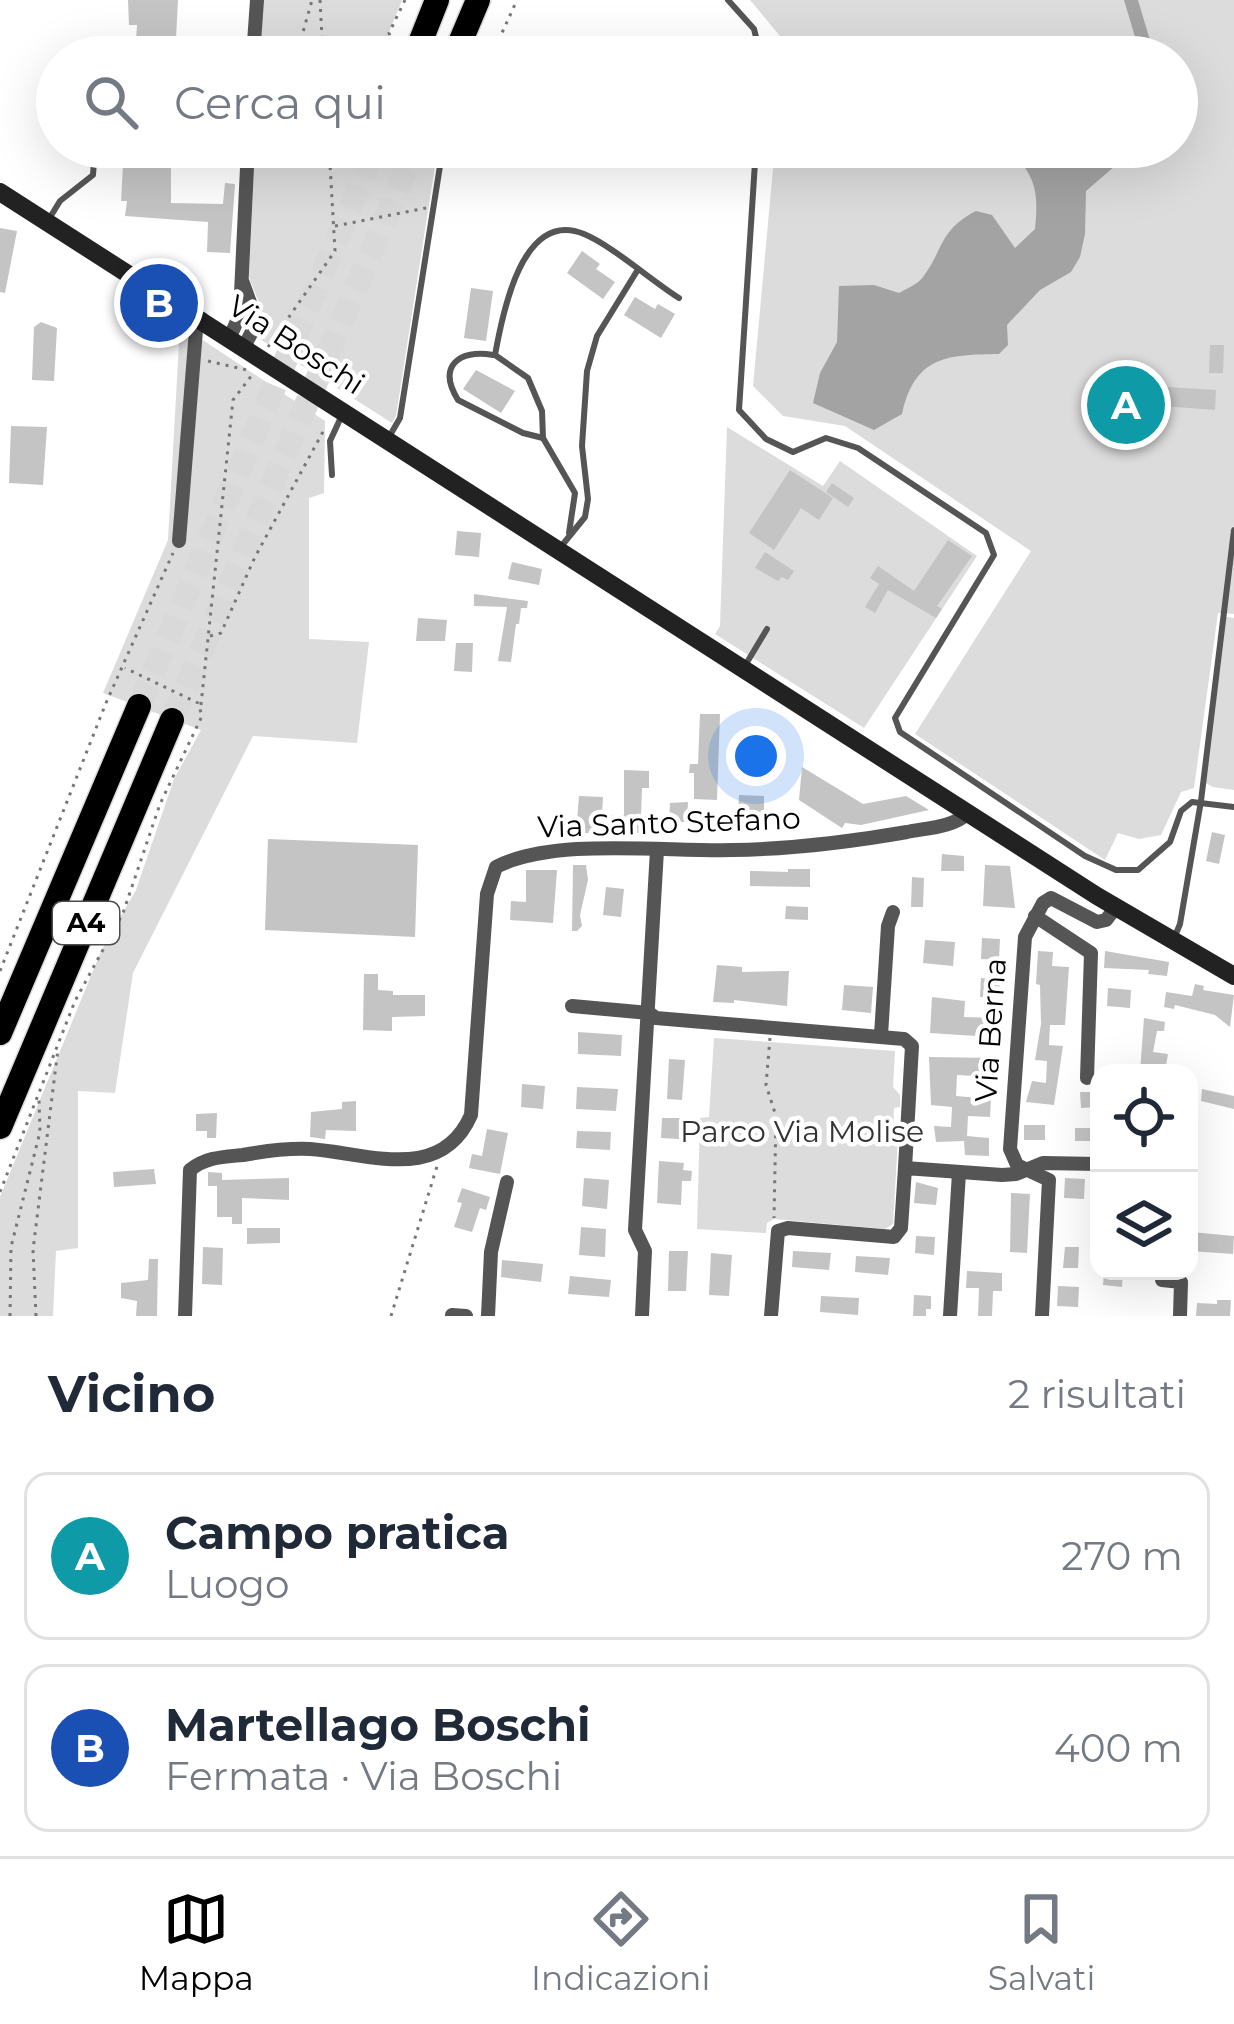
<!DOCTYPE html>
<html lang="it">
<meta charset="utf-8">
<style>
body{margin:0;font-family:Montserrat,sans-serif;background:#f2f2f3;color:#1f2937}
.controls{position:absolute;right:36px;bottom:36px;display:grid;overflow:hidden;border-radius:24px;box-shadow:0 12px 48px #0002}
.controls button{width:108px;height:108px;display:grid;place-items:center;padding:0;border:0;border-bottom:3px solid #e0e1e3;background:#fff;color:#1f2937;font:60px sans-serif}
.you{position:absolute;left:756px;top:756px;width:42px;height:42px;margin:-30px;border:9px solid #fff;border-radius:50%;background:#1a73e8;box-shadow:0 0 0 18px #1a73e833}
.badge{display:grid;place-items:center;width:78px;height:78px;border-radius:50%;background:#000;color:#fff;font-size:39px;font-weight:700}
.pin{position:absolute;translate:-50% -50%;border:6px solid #fff;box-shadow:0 3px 12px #0006}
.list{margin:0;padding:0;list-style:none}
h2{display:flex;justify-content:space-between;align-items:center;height:156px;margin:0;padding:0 48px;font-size:51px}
h2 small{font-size:39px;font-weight:400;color:#747a83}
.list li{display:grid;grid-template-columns:78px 1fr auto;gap:36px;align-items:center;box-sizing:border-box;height:168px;margin:0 24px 24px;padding:0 24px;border:3px solid #e0e1e3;border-radius:24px}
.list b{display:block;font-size:45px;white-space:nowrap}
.list p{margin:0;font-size:39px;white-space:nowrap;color:#747a83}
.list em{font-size:39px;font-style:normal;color:#747a83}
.icon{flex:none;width:66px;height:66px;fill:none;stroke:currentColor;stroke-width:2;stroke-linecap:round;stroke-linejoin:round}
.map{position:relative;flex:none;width:1234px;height:1316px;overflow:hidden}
.search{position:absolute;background:#fff;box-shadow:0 12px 48px #0002;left:36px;right:36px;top:36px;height:132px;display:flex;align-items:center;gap:30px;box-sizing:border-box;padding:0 42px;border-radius:66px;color:#747a83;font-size:45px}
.sheet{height:540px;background:#fff}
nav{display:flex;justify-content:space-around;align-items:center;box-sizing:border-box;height:168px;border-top:3px solid #e0e1e3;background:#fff;font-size:33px;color:#747a83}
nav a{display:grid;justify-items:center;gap:6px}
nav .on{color:#000}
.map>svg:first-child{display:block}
</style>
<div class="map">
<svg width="1234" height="1316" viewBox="0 0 1234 1316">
<rect width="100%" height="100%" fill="#fff"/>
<g fill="#dcdcdc">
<path d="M 263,0 L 402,0 L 385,42 L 397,57 L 260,57 Z"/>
<path d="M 750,0 L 1234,0 L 1234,614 L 1218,613 L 1194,788 L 1181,792 L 1161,835 L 1139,839 L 1118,833 L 1105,860 L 915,734 L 1031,551 L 845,426 L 783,416 L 753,386 L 775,147 L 1177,147 L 1177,57 L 784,57 L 785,42 Z"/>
<path d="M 255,147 L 438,147 L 396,416 L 392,423 L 260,339 L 262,311 L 249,277 Z"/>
<path d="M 180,325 L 325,421 L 324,493 L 309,498 L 309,639 L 369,642 L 357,743 L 253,736 L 133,973 L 115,1093 L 78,1091 L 78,1248 L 56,1251 L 53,1316 L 0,1316 L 0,1197 L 102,949 L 136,890 L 174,779 L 201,730 L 103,693 L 168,540 Z"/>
<path d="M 727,427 L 823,486 L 840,461 L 977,556 L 864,728 L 715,634 L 720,626 Z"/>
<path d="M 1221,616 L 1234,618 L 1234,790 L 1213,787 L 1202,781 Z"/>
<path d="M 714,1038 L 895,1051 L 893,1087 L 900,1095 L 900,1107 L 894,1108 L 893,1137 L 898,1139 L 893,1224 L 885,1229 L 774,1219 L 767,1223 L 766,1233 L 697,1229 L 700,1118 L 709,1117 Z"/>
</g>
<g fill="#a3a3a3">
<path d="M 1124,0 L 1138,0 L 1155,57 L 1141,57 Z"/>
<path d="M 1009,147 L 1137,147 L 1086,191 L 1085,234 L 1080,257 L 1071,272 L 1040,290 L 1007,325 L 1008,345 L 999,354 C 948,355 915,355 902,414 L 874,430 L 813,403 L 820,373 L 837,342 L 839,286 L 874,285 L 899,293 C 906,289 918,284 923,277 C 944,249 939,230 976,211 L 992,215 L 1015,248 L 1035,229 C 1039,188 1035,178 1009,147 Z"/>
</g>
<g fill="#c4c4c4">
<path d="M 128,0 L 178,0 L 175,57 L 135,57 L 137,25 L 129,25 Z"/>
<path d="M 42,87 L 57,87 L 56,119 L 40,118 Z"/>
<path d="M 124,147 L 171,147 L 171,203 L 223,204 L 225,183 L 235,184 L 230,253 L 207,252 L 208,222 L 125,216 L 127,201 L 121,201 Z"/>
<path d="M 0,228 L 17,231 L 5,293 L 0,292 Z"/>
<path d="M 582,251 L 600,264 L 596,269 L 615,282 L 603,299 L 567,273 Z"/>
<path d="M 471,288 L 493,291 L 486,341 L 464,338 Z"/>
<path d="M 635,297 L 655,309 L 658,304 L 675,314 L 661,338 L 624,315 Z"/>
<path d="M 41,322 L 57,328 L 54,381 L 32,380 L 34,327 Z"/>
<path d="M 1210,345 L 1224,345 L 1223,373 L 1209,373 Z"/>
<path d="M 476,370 L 515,391 L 501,413 L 463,389 Z"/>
<path d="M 1151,386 L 1216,390 L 1215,410 L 1150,405 Z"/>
<path d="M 1107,398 L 1145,402 L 1144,413 L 1106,409 Z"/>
<path d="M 11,426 L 47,427 L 43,485 L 9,483 Z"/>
<path d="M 790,470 L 833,498 L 819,520 L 801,508 L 774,550 L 749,533 Z"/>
<path d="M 832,483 L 854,498 L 848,507 L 826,492 Z"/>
<path d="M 457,531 L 481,533 L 479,557 L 455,555 Z"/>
<path d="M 948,540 L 972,556 L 937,606 L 942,609 L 936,618 L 888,590 L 875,613 L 865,607 L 879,584 L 870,578 L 878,566 L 914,591 Z"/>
<path d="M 765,552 L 794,571 L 788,580 L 782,577 L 778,581 L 755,568 Z"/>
<path d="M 512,562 L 542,569 L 539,585 L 508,579 Z"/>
<path d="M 474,594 L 528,601 L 527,608 L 521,608 L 519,624 L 516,624 L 511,662 L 498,661 L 507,607 L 474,606 Z"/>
<path d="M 418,618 L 447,620 L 445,641 L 416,641 Z"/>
<path d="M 456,643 L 473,643 L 472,672 L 454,671 Z"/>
<path d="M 700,714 L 720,714 L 717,800 L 694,799 L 694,773 L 689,773 L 690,764 L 698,764 Z"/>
<path d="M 745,753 L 779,754 L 778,773 L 744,772 Z"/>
<path d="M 802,767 L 863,804 L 906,796 L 929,810 L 861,825 L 845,823 L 842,828 L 799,800 Z"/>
<path d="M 624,770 L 649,771 L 649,788 L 642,788 L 641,816 L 646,817 L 646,833 L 576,833 L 579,796 L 603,797 L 602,815 L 624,815 Z"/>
<path d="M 739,795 L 764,796 L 764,821 L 738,820 Z"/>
<path d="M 688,802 L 687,822 L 669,822 L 670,803 Z"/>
<path d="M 1212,832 L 1225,835 L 1219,864 L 1206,861 Z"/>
<path d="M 268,839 L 418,845 L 415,937 L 265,930 Z"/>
<path d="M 942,854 L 964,856 L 964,871 L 941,871 Z"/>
<path d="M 573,865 L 586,865 L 588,880 L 580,915 L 582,926 L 577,931 L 572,931 Z"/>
<path d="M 985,865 L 1010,866 L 1015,908 L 983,906 Z"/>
<path d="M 788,869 L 810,869 L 810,887 L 750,886 L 750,871 L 788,872 Z"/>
<path d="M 526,870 L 557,870 L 553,923 L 510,920 L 511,901 L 526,902 Z"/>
<path d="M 912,877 L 924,878 L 923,907 L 911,907 Z"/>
<path d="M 606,887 L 624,889 L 621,917 L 603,915 Z"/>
<path d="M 786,906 L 808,907 L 808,920 L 785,919 Z"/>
<path d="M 982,938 L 1000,939 L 999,960 L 981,959 Z"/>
<path d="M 925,940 L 955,942 L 953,966 L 923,963 Z"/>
<path d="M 1038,951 L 1053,952 L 1052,966 L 1069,967 L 1065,1025 L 1050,1025 L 1049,1045 L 1063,1046 L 1054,1105 L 1026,1102 L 1032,1081 L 1046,1083 L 1047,1061 L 1035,1060 L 1041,1024 L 1040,985 L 1036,984 Z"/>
<path d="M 1105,951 L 1169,962 L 1167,976 L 1148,974 L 1149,970 L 1104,968 Z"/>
<path d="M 717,965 L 742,967 L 742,972 L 789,971 L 787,1006 L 734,1000 L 734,1003 L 713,1002 Z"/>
<path d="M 364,974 L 378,974 L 378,990 L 393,991 L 393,995 L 425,995 L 425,1016 L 392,1017 L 392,1031 L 363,1030 Z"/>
<path d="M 981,978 L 1000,980 L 999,997 L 980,997 Z"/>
<path d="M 1195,984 L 1204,986 L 1203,990 L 1234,995 L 1230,1027 L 1215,1015 L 1175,1005 L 1174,1009 L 1164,1007 L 1166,992 L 1192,996 Z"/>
<path d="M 844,985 L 873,987 L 871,1013 L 842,1010 Z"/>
<path d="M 1108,988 L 1131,990 L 1130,1008 L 1107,1006 Z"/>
<path d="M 932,997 L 965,1001 L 964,1017 L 998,1018 L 998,1042 L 976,1036 L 930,1033 Z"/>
<path d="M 1144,1018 L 1165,1022 L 1164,1031 L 1157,1031 L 1153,1052 L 1168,1054 L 1166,1066 L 1153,1064 L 1152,1073 L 1140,1072 Z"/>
<path d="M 578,1032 L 622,1035 L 621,1056 L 578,1054 Z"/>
<path d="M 929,1057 L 994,1058 L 993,1077 L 957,1075 L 956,1096 L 991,1099 L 990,1117 L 968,1116 L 967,1136 L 989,1138 L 989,1156 L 965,1155 L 964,1141 L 936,1142 L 934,1126 L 951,1127 L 952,1107 L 931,1105 Z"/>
<path d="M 669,1059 L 685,1060 L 682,1100 L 667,1099 Z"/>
<path d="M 522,1084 L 545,1086 L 543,1109 L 521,1107 Z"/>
<path d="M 577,1087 L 618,1089 L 616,1111 L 576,1109 Z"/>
<path d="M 1202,1089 L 1234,1096 L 1234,1109 L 1201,1101 Z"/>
<path d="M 1080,1092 L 1096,1092 L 1099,1107 L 1081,1108 Z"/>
<path d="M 356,1101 L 356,1131 L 326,1130 L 325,1139 L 310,1137 L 311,1112 L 342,1109 L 342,1102 Z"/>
<path d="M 217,1113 L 216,1138 L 207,1138 L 207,1131 L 196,1131 L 196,1114 Z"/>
<path d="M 662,1118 L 680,1118 L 679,1139 L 661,1138 Z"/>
<rect x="1024" y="1125" width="21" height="15"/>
<rect x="1075" y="1128" width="24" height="13"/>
<path d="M 487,1129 L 508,1133 L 500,1174 L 469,1168 L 472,1154 L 482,1156 Z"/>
<path d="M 577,1131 L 611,1132 L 610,1150 L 576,1148 Z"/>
<path d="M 659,1161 L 684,1163 L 683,1170 L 692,1171 L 691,1181 L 682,1181 L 681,1205 L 657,1203 Z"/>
<path d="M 154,1169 L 156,1184 L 114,1187 L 113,1172 Z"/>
<path d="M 208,1172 L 222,1173 L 222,1180 L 289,1178 L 289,1200 L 242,1198 L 242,1224 L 232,1224 L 232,1217 L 217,1217 L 217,1186 L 208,1186 Z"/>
<path d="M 584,1178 L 609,1180 L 607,1209 L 582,1206 Z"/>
<path d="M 1065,1178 L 1085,1179 L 1084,1199 L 1064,1198 Z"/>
<path d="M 916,1182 L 938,1188 L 936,1205 L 914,1203 Z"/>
<path d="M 462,1188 L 490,1197 L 486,1210 L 480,1208 L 472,1232 L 454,1227 L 462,1203 L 457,1202 Z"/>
<path d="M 1011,1193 L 1030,1194 L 1027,1253 L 1010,1252 Z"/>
<path d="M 581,1227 L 606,1229 L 605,1257 L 579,1255 Z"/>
<path d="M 247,1228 L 280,1228 L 280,1243 L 247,1244 Z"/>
<path d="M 1191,1232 L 1234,1236 L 1233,1254 L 1189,1251 Z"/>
<path d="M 916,1236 L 935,1237 L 934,1255 L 915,1253 Z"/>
<path d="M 203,1247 L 223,1248 L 222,1285 L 202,1284 Z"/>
<path d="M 1065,1247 L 1079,1247 L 1078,1268 L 1063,1268 Z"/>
<path d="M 669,1251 L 688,1251 L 686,1291 L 668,1291 Z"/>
<path d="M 793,1251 L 831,1253 L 829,1270 L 792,1267 Z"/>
<path d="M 711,1253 L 732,1255 L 729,1296 L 709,1295 Z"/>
<path d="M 856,1256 L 890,1258 L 888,1275 L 855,1272 Z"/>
<path d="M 149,1259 L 158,1259 L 157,1316 L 136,1316 L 137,1301 L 121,1298 L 121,1283 L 148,1280 Z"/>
<path d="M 502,1260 L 543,1264 L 541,1282 L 501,1277 Z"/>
<path d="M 967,1271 L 1002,1273 L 1002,1291 L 993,1291 L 992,1316 L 978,1316 L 979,1288 L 966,1288 Z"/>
<path d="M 1104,1271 L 1123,1271 L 1122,1287 L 1103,1285 Z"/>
<path d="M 570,1276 L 611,1280 L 609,1297 L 568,1294 Z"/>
<path d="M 1058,1286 L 1079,1287 L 1078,1307 L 1057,1306 Z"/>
<path d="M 914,1295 L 931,1296 L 931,1309 L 926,1309 L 926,1316 L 913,1316 Z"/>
<path d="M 821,1296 L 859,1298 L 858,1315 L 820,1312 Z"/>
<path d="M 1217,1300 L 1231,1300 L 1230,1316 L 1196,1316 L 1197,1303 L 1217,1304 Z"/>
</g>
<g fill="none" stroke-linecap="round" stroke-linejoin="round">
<g stroke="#d9d9d9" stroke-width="24" stroke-dasharray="24 12" stroke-linecap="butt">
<path d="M 139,706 L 376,147"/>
<path d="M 172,720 L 416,147"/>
</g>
<defs>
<g id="highway">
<path d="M 420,43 L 437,0"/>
<path d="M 454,57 L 478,0"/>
<path d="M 0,1033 L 139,706"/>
<path d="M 0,1127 L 172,720"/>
</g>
</defs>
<use href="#highway" stroke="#dbdbdb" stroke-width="27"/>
<g stroke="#777" stroke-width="3" stroke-dasharray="3 6" stroke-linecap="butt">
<path d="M 320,0 L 323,57"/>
<path d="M 405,0 L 389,33 L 394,47 L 405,56"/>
<path d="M 296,57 L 312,0"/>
<path d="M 491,57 L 517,0"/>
<path d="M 262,153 L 270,152 L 272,147"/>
<path d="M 335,226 L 426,208"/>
<path d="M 268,347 L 335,251 L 329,147"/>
<path d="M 208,361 L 251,371"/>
<path d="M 210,636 L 221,633 L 255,557 L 325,428"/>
<path d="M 201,705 L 233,400 L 252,375"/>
<path d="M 0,971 L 106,703 L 173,553"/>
<path d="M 770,1038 L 766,1085 L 776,1116 L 774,1218"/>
<path d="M 0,1192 L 75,1001 L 123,913 L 160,804 L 202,716 L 198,703 L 125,668"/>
<path d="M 10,1316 L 11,1247 L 40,1132 L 39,1100"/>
<path d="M 36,1316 L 33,1250 L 58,1049"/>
<path d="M 391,1316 L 438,1163"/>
</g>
<g stroke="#555" stroke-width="6">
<path d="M 728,0 L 754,29 L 761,57"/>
<path d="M 103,57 L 104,46"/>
<path d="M 756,147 L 739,410 L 766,439 L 793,452 L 826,438 L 858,448 L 986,533 L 994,555 L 895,718 L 900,732 L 1085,856 L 1116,870 L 1138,870 L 1170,842 L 1181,811 L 1192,802 L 1234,807"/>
<path d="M 49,219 L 60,201 L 93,175 L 95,147"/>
<path d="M 493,355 C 459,349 437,366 458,400 L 523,433 L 543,438"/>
<path d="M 389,437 L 400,418 L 443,147"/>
<path d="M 332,475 L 330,441 L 342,415"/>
<path d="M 569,533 L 575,493 L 543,438 L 542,411 L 528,378 L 495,355 C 502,317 521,208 584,234 C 611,245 652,281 679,298"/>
<path d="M 559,549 L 585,517 L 588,499 L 582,446 L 587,371 L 597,336 L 637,271"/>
<path d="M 746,664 L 767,629"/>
<path d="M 1175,936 L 1180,924 L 1201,801 L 1234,530"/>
</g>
<g stroke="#555" stroke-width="14">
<path d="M 253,57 L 257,0"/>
<path d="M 243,283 L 257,322 L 244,347"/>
<path d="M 230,337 L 240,314 L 248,147"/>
<path d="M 179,541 L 196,330 L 202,319"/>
<path d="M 1035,916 L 1091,953 L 1087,1078"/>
<path d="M 572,1006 L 649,1013 L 656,1018 L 904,1039 L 912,1046 L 905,1168"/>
<path d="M 881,1035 L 888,926 L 893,912"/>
<path d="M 1162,1280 L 1181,1282 L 1180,1316"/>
<path d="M 452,1315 L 466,1316"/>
<path d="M 185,1316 L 190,1170 C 206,1157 223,1157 243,1155 C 265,1151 287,1148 310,1149 C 367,1153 441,1184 471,1115 L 487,894 L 496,867 C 554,837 666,852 733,850 C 792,849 850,842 907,832 C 927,828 954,827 968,813"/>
<path d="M 488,1316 L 491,1252 L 507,1182"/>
<path d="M 642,1316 L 645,1251 L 635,1230 L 657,850"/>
<path d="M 771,1316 L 778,1231 L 788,1228 L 894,1237 L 901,1228 L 905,1168 L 1002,1175 L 1016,1174 L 1043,1163 L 1099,1164"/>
<path d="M 950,1316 L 959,1173"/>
<path d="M 1042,1316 L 1049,1180 L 1017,1165 L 1010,1149 L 1025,937 L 1043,903 L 1051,898 L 1097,922 L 1106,920 L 1116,907"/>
</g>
<path stroke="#222" stroke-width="18" d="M 0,192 L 1097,896 L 1234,976"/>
<use href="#highway" stroke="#000" stroke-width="24"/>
</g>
<g text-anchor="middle" stroke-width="9" stroke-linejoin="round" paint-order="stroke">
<rect fill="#fff" stroke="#4c4c4c" stroke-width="3" x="53" y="902" width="66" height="42" rx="9"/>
<g font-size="27" font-weight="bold" fill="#000">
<text x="86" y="932">A4</text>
</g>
<g font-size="30" fill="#000" stroke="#fff">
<text transform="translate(296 345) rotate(33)" y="10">Via Boschi</text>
<text transform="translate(669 823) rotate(-2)" y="10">Via Santo Stefano</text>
<text transform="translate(991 1030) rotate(-86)" y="10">Via Berna</text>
</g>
<g font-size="30" fill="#333" stroke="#fff">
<text x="802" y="1142">Parco Via Molise</text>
</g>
</g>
</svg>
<div class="controls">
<button><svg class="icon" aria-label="locate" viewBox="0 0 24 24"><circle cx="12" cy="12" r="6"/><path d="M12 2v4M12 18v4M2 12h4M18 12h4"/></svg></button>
<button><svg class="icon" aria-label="layers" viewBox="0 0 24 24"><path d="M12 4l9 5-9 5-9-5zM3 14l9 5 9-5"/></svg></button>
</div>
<div class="you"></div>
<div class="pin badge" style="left:1126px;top:405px;background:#0f9aa8">A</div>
<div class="pin badge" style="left:159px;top:303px;background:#1a4fb4">B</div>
<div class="search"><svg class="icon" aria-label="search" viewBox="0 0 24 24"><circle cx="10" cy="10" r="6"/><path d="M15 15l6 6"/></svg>Cerca qui</div>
</div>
<section class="sheet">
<h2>Vicino<small>2 risultati</small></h2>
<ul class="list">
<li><span class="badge" style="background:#0f9aa8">A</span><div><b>Campo pratica</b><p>Luogo</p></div><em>270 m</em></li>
<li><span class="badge" style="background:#1a4fb4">B</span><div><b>Martellago Boschi</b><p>Fermata · Via Boschi</p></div><em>400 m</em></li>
</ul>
</section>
<nav>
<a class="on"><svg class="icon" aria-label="map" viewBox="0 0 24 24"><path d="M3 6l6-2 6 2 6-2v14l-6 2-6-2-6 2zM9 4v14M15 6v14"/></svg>Mappa</a>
<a><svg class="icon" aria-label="directions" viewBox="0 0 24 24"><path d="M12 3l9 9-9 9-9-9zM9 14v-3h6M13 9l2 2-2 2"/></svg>Indicazioni</a>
<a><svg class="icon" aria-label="saved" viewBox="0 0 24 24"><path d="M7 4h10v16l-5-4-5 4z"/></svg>Salvati</a>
</nav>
